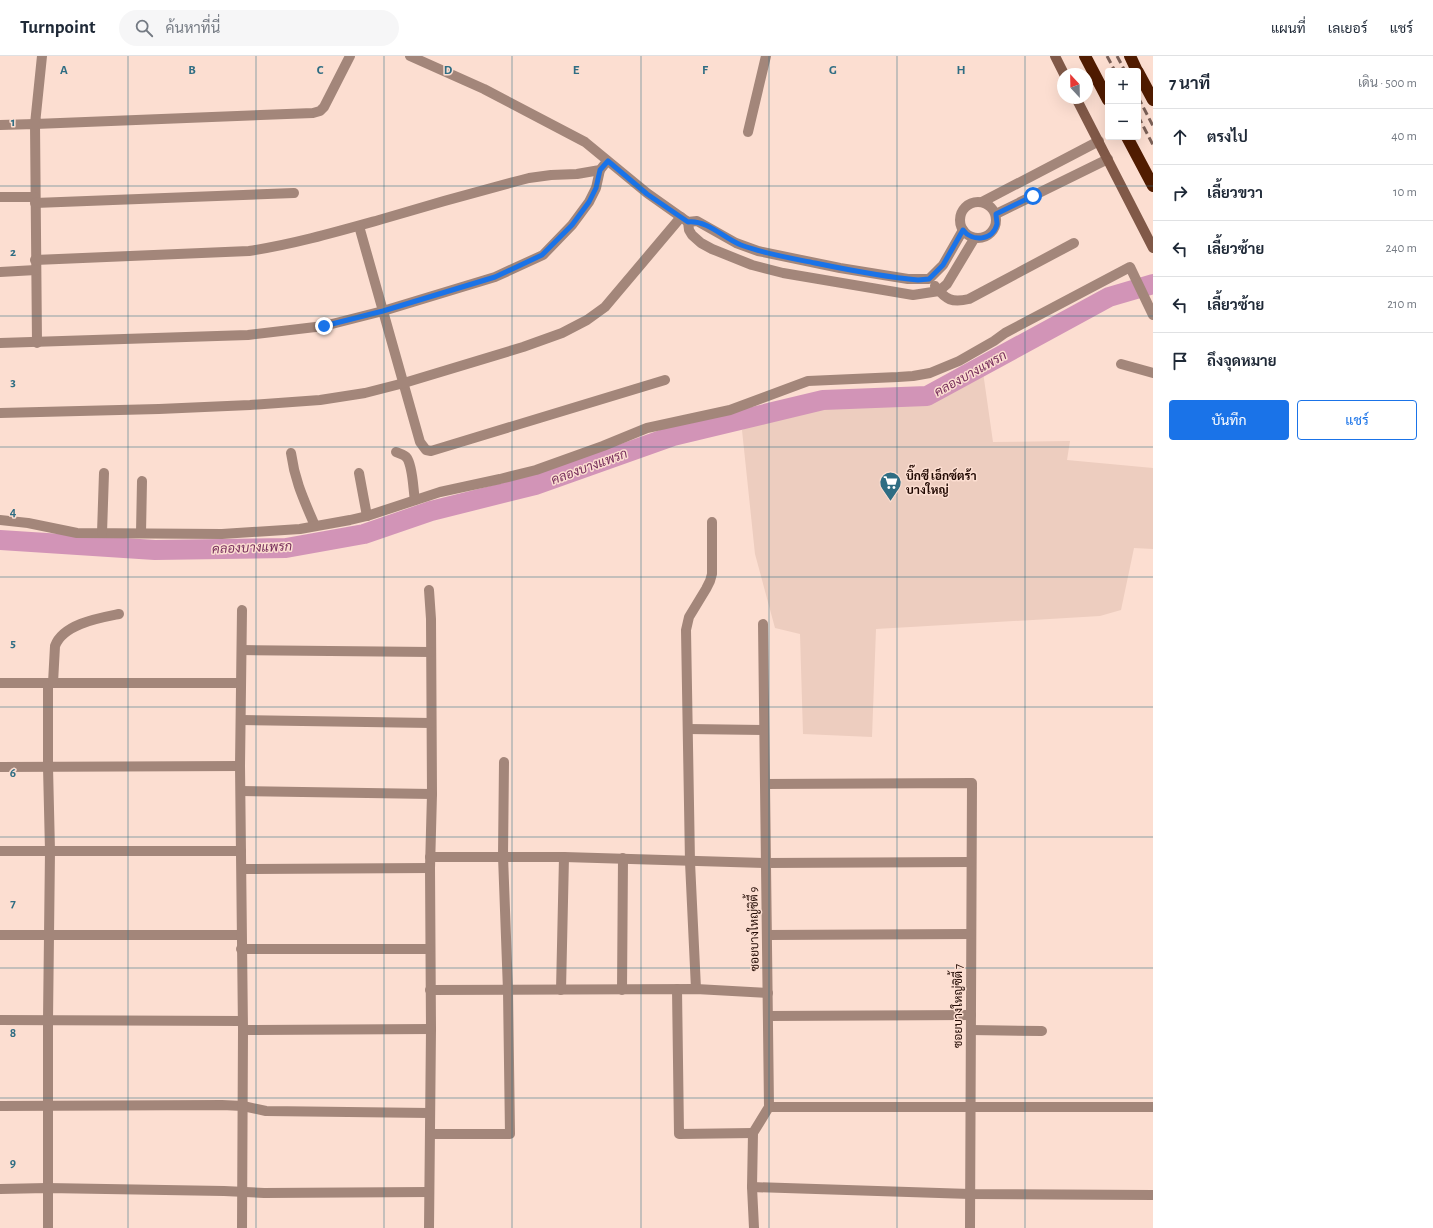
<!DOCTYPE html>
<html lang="th">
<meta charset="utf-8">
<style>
body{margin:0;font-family:"Alegreya Sans",Sarabun,sans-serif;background:#f6f6f7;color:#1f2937}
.controls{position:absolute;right:12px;top:12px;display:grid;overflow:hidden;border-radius:4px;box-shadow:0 4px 16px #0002}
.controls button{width:36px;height:36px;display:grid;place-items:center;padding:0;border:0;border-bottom:1px solid #e0e1e3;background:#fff;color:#1f2937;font:20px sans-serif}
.compass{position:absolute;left:1057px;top:12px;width:36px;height:36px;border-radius:50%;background:#fff;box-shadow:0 4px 16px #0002;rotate:338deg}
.stop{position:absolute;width:12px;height:12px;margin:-9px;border:3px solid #1a73e8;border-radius:50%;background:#fff}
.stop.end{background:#1a73e8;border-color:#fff;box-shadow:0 1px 4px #0008}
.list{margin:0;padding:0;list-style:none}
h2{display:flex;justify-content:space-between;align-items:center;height:52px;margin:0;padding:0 16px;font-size:17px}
h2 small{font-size:13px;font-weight:400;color:#747a83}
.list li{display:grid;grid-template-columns:26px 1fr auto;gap:12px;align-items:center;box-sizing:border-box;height:56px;padding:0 16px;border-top:1px solid #e0e1e3}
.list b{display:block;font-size:15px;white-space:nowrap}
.list em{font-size:13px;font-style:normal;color:#747a83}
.actions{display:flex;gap:8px;padding:12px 16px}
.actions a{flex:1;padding:9px 0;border:1px solid #1a73e8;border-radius:4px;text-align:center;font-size:14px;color:#1a73e8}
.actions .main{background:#1a73e8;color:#fff}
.icon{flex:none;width:22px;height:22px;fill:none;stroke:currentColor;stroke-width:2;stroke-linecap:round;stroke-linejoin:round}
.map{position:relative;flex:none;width:1153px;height:1172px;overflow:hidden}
header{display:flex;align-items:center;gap:24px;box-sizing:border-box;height:56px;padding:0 20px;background:#fff;border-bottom:1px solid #e0e1e3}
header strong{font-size:19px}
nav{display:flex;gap:22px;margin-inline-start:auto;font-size:14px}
.search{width:280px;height:36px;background:#f6f6f7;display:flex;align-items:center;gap:10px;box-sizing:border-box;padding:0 14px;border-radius:22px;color:#747a83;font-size:15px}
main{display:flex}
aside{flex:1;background:#fff}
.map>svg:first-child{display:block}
</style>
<header>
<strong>Turnpoint</strong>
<div class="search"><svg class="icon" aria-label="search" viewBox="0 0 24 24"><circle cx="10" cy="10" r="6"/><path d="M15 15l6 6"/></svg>ค้นหาที่นี่</div>
<nav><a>แผนที่</a><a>เลเยอร์</a><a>แชร์</a></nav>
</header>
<main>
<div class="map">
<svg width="1153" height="1172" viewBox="0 0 1153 1172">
<rect width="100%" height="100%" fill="#fcded1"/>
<path fill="#edcdbf" d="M 983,316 L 993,386 L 1070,385 L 1067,404 L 1153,412 L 1153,493 L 1134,492 L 1121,554 L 1100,560 L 876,573 L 872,681 L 803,678 L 800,578 L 775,572 L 755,498 L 742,374 L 796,348 L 930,344 Z"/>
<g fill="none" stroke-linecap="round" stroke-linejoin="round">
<path stroke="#d294b7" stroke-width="20" d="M 0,484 L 155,494 L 286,492 L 364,478 L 431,455 L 535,429 L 673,380 L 823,344 L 927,340 L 1109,241 L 1153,228"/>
<g stroke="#a3867a" stroke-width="10">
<path d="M 42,0 L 35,68 L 313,57 L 320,55 L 324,51 L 350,0"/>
<path d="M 410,0 L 484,33 L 585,86 L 647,137 L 688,166 L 697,165 L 736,187 L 758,195 L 840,212 L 908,223 L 929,223 L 943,209 L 963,174"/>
<path d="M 0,69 L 35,68 L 37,287"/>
<path d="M 748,76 L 766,0"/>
<path d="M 0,141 L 35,141"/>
<circle cx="978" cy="164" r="18"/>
<path d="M 982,146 L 1099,85"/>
<path d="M 35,147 L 294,137"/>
<path d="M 996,158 L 1108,103"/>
<path d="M 688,166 L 689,174 L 692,179 L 701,187 L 712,193 L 752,209 L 783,217 L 913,239 L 939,235 L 947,228 L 974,183"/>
<path d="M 359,170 L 420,386 L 426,394 L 431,395 L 665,324"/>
<path d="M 35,204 L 249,195 C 294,188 336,176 379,164 C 429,149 479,135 529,122 L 551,119 L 577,118 L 600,114 L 604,109"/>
<path d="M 0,216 L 36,214"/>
<path d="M 935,230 C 946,244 952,247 969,243 L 1074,187"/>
<path d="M 0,287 L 248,279 L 324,270 L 383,255 L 495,221 L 543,199 L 572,169 L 589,146 L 596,132 L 600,114"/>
<path d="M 1121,308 L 1153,317"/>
<path d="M 0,357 L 159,353 L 250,349 L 320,344 L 365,337 L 404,327 L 523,291 L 562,277 L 587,264 L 605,251 L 681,161"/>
<path d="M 396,396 C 400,398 404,398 407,402 C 413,411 413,433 415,444"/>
<path d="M 291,397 C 295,426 304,444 315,470"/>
<path d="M 359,417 L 367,460"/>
<path d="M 0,464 L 28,467 L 77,477 L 222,478 L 300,473 L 350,464 L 367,460 L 440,436 L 500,423 L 536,414 L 603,390 L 647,372 L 730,354 L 808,325 L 898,321 L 913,320 L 930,317 L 959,305 L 994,285 L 1005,277 L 1130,211 L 1153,259"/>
<path d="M 102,477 L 104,417"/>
<path d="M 141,477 L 142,425"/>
<path d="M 429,534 L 431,563 L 432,738 L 430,812 L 431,973 L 429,1172"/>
<path d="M 242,594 L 431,596"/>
<path d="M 0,627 L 241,627"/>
<path d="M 48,627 L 48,711 L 50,795 L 48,964 L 48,1172"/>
<path d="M 53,627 L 55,590 C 63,568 99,562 119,558"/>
<path d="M 242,664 L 431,667"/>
<path d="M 688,673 L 763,674"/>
<path d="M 0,711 L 240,710"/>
<path d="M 765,728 L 972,727 L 970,1172"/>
<path d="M 241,735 L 432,738"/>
<path d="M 0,795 L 241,795"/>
<path d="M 430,801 L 564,801 L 766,807 L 971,806"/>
<path d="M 242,813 L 430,812"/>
<path d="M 0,879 L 241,879"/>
<path d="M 767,879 L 971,878"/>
<path d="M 241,893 L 430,893"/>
<path d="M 677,933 L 679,1078 L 753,1077"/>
<path d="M 696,933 L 690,806 L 686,574 L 689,561 L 706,533 L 710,525 L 712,518 L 712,466"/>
<path d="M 430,934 L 696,933 L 768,937"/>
<path d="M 561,934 L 564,801"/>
<path d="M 622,934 L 623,802"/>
<path d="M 768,960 L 971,959"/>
<path d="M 0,964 L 242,965"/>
<path d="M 243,974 L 431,973"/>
<path d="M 971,974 L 1042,975"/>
<path d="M 0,1050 L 222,1049 L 243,1050 L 266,1055 L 430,1057"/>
<path d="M 769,1051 L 1153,1051"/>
<path d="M 430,1078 L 510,1078 L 508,935 L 503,800 L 504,706"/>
<path d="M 752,1131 L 970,1138 L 1153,1139"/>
<path d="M 0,1133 L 47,1132 L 224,1135 L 264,1137 L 429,1136"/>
<path d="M 242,1172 L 243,974 L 240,710 L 242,554"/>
<path d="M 754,1172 L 752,1131 L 753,1077 L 769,1051 L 763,568"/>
</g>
<g stroke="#815948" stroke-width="10">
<path d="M 1055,0 L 1064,18"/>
<path d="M 1076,42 L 1153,192"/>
</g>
<g stroke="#511c00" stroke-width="12">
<path d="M 1085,0 L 1108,44"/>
<path d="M 1130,0 L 1137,15"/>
<path d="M 1138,16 L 1153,44"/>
<path d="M 1127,81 L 1153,130"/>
</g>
<g stroke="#7b6057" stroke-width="3" stroke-dasharray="8 4" stroke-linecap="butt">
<path d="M 1107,0 L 1115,15"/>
<path d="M 1117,0 L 1125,15"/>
<path d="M 1138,41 L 1153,70"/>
<path d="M 1138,60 L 1153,89"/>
</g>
</g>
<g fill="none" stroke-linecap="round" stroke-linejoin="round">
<path stroke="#1a73e8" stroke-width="5" d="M 324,270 L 383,255 L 495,221 L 542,199 L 572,169 L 589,146 L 596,132 L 600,114 L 608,105 L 647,138 L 688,166 C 708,164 723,182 741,189 C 765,198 790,202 815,207 C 849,214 884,221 918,224 L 929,223 L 943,209 L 963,174 C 972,186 993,185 997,168 C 997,165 996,161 996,158 L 1033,140"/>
</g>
<path fill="none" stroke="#2f6d83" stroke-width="1" stroke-opacity="0.55" d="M 128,0 L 128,1172M 256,0 L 256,1172M 384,0 L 384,1172M 512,0 L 512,1172M 641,0 L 641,1172M 769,0 L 769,1172M 897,0 L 897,1172M 1025,0 L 1025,1172M 0,130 L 1153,130M 0,260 L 1153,260M 0,391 L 1153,391M 0,521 L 1153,521M 0,651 L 1153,651M 0,781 L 1153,781M 0,912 L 1153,912M 0,1042 L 1153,1042"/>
<defs>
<symbol id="supermarket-pin" viewBox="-11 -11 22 30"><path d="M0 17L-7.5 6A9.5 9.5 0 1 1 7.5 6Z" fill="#2f6d83" stroke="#fcded1"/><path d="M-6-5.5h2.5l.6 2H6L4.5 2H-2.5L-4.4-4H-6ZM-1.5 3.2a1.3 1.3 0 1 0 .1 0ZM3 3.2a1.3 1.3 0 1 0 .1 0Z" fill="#fff"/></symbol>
</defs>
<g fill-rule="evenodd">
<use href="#supermarket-pin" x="878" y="414" width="25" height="34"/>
</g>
<g text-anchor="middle" stroke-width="3" stroke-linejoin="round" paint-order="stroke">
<g font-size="12" font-weight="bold" fill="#200801" stroke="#fcded1" text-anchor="start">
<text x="906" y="424">บิ๊กซี เอ็กซ์ตร้า<tspan x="906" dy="14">บางใหญ่</tspan></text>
</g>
<g font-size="12" fill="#200801" stroke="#fcded1">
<text transform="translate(754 873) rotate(-91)" y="4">ซอยบางใหญ่ซิตี้ 9</text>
<text transform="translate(958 950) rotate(-90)" y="4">ซอยบางใหญ่ซิตี้ 7</text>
</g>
<g font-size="13" font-style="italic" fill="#772e5c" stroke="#fcded1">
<text transform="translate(970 317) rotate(-29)" y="5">คลองบางแพรก</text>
<text transform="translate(589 410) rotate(-20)" y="5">คลองบางแพรก</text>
<text transform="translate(252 491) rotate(-2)" y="5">คลองบางแพรก</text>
</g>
</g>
<g font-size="13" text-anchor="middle" font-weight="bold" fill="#2f6d83" stroke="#fcded1" stroke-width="3" stroke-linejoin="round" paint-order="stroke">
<text x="64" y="18">A</text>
<text x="192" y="18">B</text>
<text x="320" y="18">C</text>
<text x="448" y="18">D</text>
<text x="576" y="18">E</text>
<text x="705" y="18">F</text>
<text x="833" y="18">G</text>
<text x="961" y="18">H</text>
<text x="13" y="70">1</text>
<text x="13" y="200">2</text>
<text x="13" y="330">3</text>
<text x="13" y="460">4</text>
<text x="13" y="591">5</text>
<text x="13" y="721">6</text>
<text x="13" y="851">7</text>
<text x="13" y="981">8</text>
<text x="13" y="1111">9</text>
</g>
</svg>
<div class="controls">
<button>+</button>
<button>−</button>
</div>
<svg class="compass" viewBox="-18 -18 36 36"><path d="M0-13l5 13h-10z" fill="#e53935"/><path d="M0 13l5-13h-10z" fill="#747a83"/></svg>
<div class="stop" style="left:1033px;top:140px"></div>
<div class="stop end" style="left:324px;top:270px"></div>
</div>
<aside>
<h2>7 นาที<small>เดิน · 500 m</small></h2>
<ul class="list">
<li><svg class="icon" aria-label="ahead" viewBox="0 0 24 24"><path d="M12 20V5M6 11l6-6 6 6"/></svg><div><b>ตรงไป</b></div><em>40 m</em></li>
<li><svg class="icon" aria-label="right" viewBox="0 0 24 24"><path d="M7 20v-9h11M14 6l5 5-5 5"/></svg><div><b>เลี้ยวขวา</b></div><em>10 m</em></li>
<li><svg class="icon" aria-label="left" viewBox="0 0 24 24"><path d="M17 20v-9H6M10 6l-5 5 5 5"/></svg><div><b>เลี้ยวซ้าย</b></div><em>240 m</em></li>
<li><svg class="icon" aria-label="left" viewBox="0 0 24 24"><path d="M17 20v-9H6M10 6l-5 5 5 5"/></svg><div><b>เลี้ยวซ้าย</b></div><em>210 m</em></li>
<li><svg class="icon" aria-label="arrive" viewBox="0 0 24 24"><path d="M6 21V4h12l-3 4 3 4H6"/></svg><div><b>ถึงจุดหมาย</b></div></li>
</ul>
<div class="actions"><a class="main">บันทึก</a><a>แชร์</a></div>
</aside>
</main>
